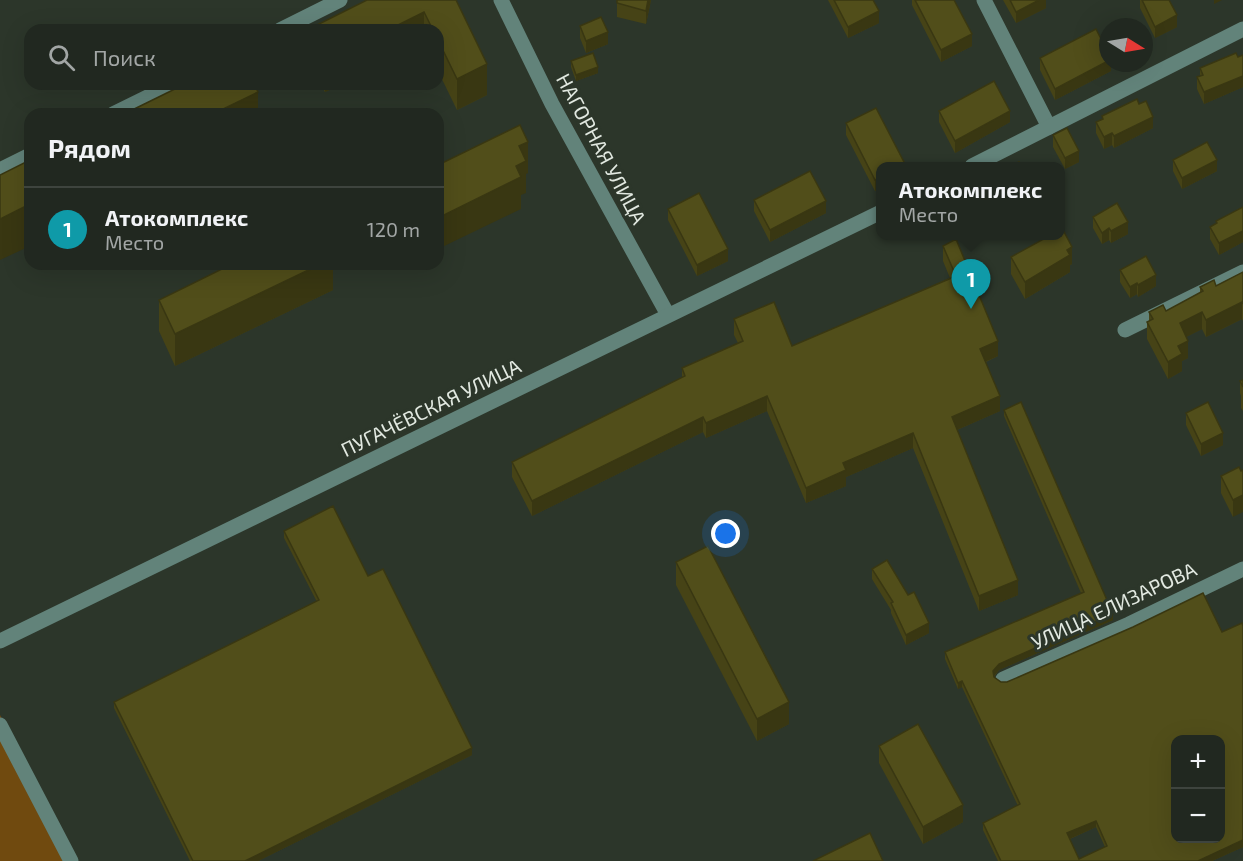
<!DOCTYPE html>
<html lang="ru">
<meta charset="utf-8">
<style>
body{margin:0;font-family:"Exo 2",sans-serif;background:#293029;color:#f1f3f6}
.controls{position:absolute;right:18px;bottom:18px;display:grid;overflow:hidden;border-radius:12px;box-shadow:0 6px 24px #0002}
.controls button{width:54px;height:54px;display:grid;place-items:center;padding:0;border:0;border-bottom:2px solid #3e443e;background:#212820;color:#f1f3f6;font:30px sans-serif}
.compass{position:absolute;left:1099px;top:18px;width:54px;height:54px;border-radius:50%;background:#212820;box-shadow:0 6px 24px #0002;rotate:101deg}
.you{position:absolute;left:726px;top:534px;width:21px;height:21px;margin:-15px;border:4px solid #fff;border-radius:50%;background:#1a73e8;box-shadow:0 0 0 9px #1a73e833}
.badge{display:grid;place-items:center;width:39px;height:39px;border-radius:50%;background:#0b8043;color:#fff;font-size:20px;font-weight:700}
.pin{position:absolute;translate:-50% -50px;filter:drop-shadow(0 2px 3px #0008)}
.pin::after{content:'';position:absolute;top:32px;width:21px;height:18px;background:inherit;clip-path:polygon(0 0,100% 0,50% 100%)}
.popup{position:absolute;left:876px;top:162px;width:189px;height:78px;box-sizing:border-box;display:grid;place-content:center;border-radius:12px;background:#212820;filter:drop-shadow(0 2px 4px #0005);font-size:20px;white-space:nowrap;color:#a2a6a5}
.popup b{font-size:22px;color:#f1f3f6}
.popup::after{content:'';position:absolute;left:50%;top:100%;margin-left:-12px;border:12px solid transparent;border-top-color:#212820}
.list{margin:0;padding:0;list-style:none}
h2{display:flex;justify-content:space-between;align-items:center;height:78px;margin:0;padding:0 24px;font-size:26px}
h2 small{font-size:20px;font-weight:400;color:#a2a6a5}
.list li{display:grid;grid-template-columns:39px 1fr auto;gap:18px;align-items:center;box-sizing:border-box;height:84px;padding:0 24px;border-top:2px solid #3e443e}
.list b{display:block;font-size:22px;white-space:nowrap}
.list p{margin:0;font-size:20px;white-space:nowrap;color:#a2a6a5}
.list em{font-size:20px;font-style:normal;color:#a2a6a5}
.icon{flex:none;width:33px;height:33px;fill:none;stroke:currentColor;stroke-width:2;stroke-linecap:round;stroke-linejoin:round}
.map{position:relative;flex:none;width:1243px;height:861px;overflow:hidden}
.search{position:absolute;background:#212820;box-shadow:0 6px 24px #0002;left:24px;top:24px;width:420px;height:66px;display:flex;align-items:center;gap:15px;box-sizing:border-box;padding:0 21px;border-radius:18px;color:#a2a6a5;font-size:22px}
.panel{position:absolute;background:#212820;box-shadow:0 6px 24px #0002;left:24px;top:108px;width:420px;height:162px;border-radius:18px}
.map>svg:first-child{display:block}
</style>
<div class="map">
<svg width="1243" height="861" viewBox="0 0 1243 861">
<rect width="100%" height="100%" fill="#2c362a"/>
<path fill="#704a0f" d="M 0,715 L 74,861 L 0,861 Z"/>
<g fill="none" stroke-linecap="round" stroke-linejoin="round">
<g stroke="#62837a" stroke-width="15">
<path d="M 501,0 L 552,104 L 668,315"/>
<path d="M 984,0 L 1049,127"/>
<path d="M 280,30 L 340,0"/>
<path d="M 113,114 L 174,84"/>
<path d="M 972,166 L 1243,29"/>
<path d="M 0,170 L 30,155"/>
<path d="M 1125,330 L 1243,272"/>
<path d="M 0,641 L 881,212"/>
<path d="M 1003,679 L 1129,624 L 1243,569"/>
<path d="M 0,725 L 71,861"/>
</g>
</g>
<g fill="#464316" fill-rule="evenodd">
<path d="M 456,0 L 487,95 L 457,110 L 438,71 L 438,30 L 309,30 L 309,29 Z"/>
<path d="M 617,0 L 651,0 L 646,24 L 617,17 Z"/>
<path d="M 828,0 L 873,0 L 879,23 L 848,38 Z"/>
<path d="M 912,0 L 954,0 L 972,46 L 941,62 L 912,5 Z"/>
<path d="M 1003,0 L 1046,0 L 1046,8 L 1016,23 Z"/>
<path d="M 1140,0 L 1169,0 L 1177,27 L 1155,38 L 1140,8 Z"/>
<path d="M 580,26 L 608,44 L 586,53 L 580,38 Z"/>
<path d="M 1243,55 L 1243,87 L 1204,104 L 1197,89 L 1197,77 L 1200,76 L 1200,68 Z"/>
<path d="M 1040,58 L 1111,63 L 1111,71 L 1055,100 L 1040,70 Z"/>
<path d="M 571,61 L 598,73 L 576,81 L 571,67 Z"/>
<path d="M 320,84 L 342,84 L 325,92 Z"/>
<path d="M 939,111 L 1010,122 L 955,153 L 939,122 Z"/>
<path d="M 1102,116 L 1153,128 L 1114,148 L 1112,145 L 1104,149 L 1096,133 L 1096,122 L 1102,119 Z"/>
<path d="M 846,123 L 905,166 L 881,166 L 881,188 L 875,191 L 846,135 Z"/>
<path d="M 1053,135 L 1079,162 L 1065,169 L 1053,147 Z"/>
<path d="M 1173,160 L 1217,171 L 1182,189 L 1173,171 Z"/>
<path d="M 754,200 L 826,213 L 770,242 L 754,211 Z"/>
<path d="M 1243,207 L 1243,242 L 1219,255 L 1210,239 L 1210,227 L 1216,224 L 1216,221 Z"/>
<path d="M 668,209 L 728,261 L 697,276 L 668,220 Z"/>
<path d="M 1093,217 L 1128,234 L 1111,243 L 1109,240 L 1102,244 L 1093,228 Z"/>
<path d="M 943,246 L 998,356 L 986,362 L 1000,411 L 957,430 L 1018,595 L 979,611 L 913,448 L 846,477 L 846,486 L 806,503 L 767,411 L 706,438 L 703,432 L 532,516 L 512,477 L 512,462 L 682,378 L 682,368 L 738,343 L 734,335 L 734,319 L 792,346 L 950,278 L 943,261 Z"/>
<path d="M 1011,257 L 1072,264 L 1070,265 L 1070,272 L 1025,299 L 1011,274 Z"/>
<path d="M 333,264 L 333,290 L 175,366 L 159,331 L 159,300 Z"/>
<path d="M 1120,270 L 1156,286 L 1138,297 L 1137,294 L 1130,298 L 1120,282 Z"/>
<path d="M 1243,272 L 1243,321 L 1242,319 L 1206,337 L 1202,329 L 1186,337 L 1188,358 L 1182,361 L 1182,371 L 1168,379 L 1147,339 L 1147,322 L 1149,321 L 1149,312 L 1166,311 L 1200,293 L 1200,287 L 1216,286 Z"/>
<path d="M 1243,380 L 1243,411 L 1241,408 L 1241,396 L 1240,393 L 1240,381 Z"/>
<path d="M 1004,410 L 1113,620 L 999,670 L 994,677 L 1001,682 L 1007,682 L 1222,632 L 1243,626 L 1243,847 L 1212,861 L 998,861 L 983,830 L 983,823 L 1018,806 L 962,687 L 958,689 L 945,659 L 945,652 L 1081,593 L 1004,416 ZM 1096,827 L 1105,847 L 1079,859 L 1070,839 Z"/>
<path d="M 1186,413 L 1223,445 L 1201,456 L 1186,425 Z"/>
<path d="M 1239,467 L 1233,517 L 1221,493 L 1221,476 Z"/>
<path d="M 284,531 L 368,576 L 472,755 L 258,861 L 190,861 L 114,708 L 114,702 L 317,602 L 284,538 Z"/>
<path d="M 676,562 L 789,724 L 757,741 L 676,585 Z"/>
<path d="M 872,569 L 908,595 L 929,633 L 906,645 L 891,613 L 891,610 L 872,579 Z"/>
<path d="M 879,746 L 963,822 L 923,844 L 879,763 Z"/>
</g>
<g fill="#393712">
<path d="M 648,0 L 651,0 L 646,24 L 646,11 Z"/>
<path d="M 1039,0 L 1046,0 L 1046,8 L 1016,23 L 1016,12 Z"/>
<path d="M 1214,0 L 1222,0 L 1214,4 Z"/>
<path d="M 879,11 L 879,23 L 848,38 L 848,27 Z"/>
<path d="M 424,12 L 424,30 L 388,30 Z"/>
<path d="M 1177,15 L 1177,27 L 1155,38 L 1155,27 Z"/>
<path d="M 608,32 L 608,44 L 586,53 L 586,41 Z"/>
<path d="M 972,34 L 972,46 L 941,62 L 941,50 Z"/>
<path d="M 1108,61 L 1108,63 L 1111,63 L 1111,71 L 1055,100 L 1055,89 Z"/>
<path d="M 487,64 L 487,95 L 457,110 L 457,79 Z"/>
<path d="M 598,67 L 598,73 L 576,81 L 576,75 Z"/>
<path d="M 1243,76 L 1243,87 L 1204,104 L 1204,92 Z"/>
<path d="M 325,84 L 342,84 L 325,92 Z"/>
<path d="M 258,92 L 258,114 L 213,114 Z"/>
<path d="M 1010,111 L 1010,122 L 955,153 L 955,141 Z"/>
<path d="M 1153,117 L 1153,128 L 1114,148 L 1114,136 Z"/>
<path d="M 1112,133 L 1112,145 L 1104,149 L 1104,137 Z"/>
<path d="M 528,142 L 528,173 L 526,174 L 526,193 L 521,195 L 521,209 L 438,249 L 438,218 L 516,166 L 519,146 Z"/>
<path d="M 1079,151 L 1079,162 L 1065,169 L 1065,158 Z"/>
<path d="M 1217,160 L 1217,171 L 1182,189 L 1182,178 Z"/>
<path d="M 881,177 L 881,188 L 875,191 L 875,180 Z"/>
<path d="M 826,201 L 826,213 L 770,242 L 770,230 Z"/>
<path d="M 30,204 L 30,246 L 0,260 L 0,219 Z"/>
<path d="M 1128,222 L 1128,234 L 1111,243 L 1111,231 Z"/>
<path d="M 1109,228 L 1109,240 L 1102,244 L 1102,233 Z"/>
<path d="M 1243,231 L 1243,242 L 1219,255 L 1219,243 Z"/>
<path d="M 1072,247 L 1072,264 L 1070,265 L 1070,272 L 1025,299 L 1025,282 Z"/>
<path d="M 728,249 L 728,261 L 697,276 L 697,265 Z"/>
<path d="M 321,264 L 333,264 L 333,290 L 175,366 L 175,334 Z"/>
<path d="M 394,264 L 407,264 L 394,270 Z"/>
<path d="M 1156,275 L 1156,286 L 1138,297 L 1138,285 Z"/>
<path d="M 1137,283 L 1137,294 L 1130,298 L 1130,287 Z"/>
<path d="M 1242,302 L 1242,319 L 1206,337 L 1206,320 Z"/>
<path d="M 1202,312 L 1202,329 L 1180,340 L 1180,323 Z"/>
<path d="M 998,341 L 998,356 L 980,364 L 980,349 Z"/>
<path d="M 1188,341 L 1188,358 L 1182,361 L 1182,371 L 1168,379 L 1168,362 L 1178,346 Z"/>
<path d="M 767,396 L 767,411 L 706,438 L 706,423 Z"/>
<path d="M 1000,396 L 1000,411 L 952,432 L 952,417 Z"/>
<path d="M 703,417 L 703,432 L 532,516 L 532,501 Z"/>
<path d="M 913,433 L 913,448 L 846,477 L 846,486 L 806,503 L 806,488 L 843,463 Z"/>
<path d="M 1223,433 L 1223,445 L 1201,456 L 1201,444 Z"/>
<path d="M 1243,495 L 1243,512 L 1233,517 L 1233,500 Z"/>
<path d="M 1018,580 L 1018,595 L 979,611 L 979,596 Z"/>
<path d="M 1113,614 L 1113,620 L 999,670 L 993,677 L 993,671 L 999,664 Z"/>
<path d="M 929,623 L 929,633 L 906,645 L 906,635 Z"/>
<path d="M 962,681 L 962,687 L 958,689 L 958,683 Z"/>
<path d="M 789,702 L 789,724 L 757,741 L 757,719 Z"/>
<path d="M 472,748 L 472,755 L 258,861 L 245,861 Z"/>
<path d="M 963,805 L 963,822 L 923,844 L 923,827 Z"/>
<path d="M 1096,821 L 1096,827 L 1067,840 L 1067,833 Z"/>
<path d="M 1243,840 L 1243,847 L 1212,861 L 1198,861 Z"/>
</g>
<g fill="#514e1a" stroke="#393712" stroke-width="1.5" fill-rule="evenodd">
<path d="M 367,0 L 456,0 L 487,64 L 457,79 L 438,40 L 438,30 L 433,30 L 424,12 L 388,30 L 309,30 L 309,29 Z"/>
<path d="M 617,0 L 648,0 L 646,11 L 617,3 Z"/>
<path d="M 834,0 L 873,0 L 879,11 L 848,27 Z"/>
<path d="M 915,0 L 954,0 L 972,34 L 941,50 Z"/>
<path d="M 1010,0 L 1039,0 L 1016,12 Z"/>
<path d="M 1142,0 L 1169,0 L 1177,15 L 1155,27 Z"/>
<path d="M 601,17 L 608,32 L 586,41 L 580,26 Z"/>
<path d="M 1096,29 L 1108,53 L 1108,61 L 1055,89 L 1040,58 Z"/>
<path d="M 593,53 L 598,67 L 576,75 L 571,61 Z"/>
<path d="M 1236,53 L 1238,57 L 1243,55 L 1243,76 L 1204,92 L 1197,77 L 1203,75 L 1200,68 Z"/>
<path d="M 994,81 L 1010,111 L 955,141 L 939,111 Z"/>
<path d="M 185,84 L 254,84 L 258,92 L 213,114 L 124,114 Z"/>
<path d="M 1137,99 L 1139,104 L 1146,101 L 1153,117 L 1114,136 L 1112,133 L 1104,137 L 1096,122 L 1103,119 L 1102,116 Z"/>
<path d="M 876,108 L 905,164 L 901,166 L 881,166 L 881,177 L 875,180 L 846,123 Z"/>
<path d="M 520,125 L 528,142 L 519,146 L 526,161 L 516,166 L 521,177 L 438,218 L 438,165 Z"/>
<path d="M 1067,128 L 1079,151 L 1065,158 L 1053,135 Z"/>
<path d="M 1207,142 L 1217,160 L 1182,178 L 1173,160 Z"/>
<path d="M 30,160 L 30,204 L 0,219 L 0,175 Z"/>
<path d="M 1019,162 L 1022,166 L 1009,166 Z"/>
<path d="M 810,171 L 826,201 L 770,230 L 754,200 Z"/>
<path d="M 699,193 L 728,249 L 697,265 L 668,209 Z"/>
<path d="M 1117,203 L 1128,222 L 1111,231 L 1109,228 L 1102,233 L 1093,217 Z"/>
<path d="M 1243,207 L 1243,231 L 1219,243 L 1210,227 L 1217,223 L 1216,221 Z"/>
<path d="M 1062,228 L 1072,247 L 1067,250 L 1070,255 L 1025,282 L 1011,257 L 1049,236 L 1061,236 L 1061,229 Z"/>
<path d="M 956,239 L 998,341 L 980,349 L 1000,396 L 952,417 L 1018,580 L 979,596 L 913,433 L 843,463 L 846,470 L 806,488 L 767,396 L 706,423 L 703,417 L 532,501 L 512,462 L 685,376 L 682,368 L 743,341 L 734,319 L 774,302 L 792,346 L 956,276 L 943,246 Z"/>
<path d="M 1146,256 L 1156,275 L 1138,285 L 1137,283 L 1130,287 L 1120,270 Z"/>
<path d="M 232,264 L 321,264 L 175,334 L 159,300 Z"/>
<path d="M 1243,272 L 1243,304 L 1242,302 L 1206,320 L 1202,312 L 1180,323 L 1188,341 L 1178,346 L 1182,354 L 1168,362 L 1147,322 L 1153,319 L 1149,312 L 1163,305 L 1166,311 L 1203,291 L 1200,287 L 1214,280 L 1216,286 Z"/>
<path d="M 1243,380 L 1243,387 L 1240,381 Z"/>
<path d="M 1021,402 L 1113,614 L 999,664 L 993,671 L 994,677 L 1001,682 L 1007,682 L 1133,627 L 1203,593 L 1222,632 L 1242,623 L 1243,626 L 1243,840 L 1198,861 L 1001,861 L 983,823 L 1020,804 L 962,681 L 958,683 L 945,652 L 1084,592 L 1004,410 ZM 1176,740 L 1221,740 L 1221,838 L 1176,838 ZM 1096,821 L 1107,846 L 1079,859 L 1067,833 Z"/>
<path d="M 1208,402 L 1223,433 L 1201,444 L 1186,413 Z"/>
<path d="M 1239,467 L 1241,471 L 1243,470 L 1243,495 L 1233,500 L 1221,476 Z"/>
<path d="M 333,506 L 368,576 L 383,569 L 472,748 L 245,861 L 193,861 L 114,702 L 319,600 L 284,531 Z"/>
<path d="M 708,546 L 789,702 L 757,719 L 676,562 Z"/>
<path d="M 887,560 L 908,595 L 914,592 L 929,623 L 906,635 L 891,603 L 893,602 L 872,569 Z"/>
<path d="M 918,724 L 963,805 L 923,827 L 879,746 Z"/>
<path d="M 870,833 L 883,861 L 813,861 Z"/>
</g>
<g text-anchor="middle" stroke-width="6" stroke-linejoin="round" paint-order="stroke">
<g font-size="20" fill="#e2e9e1" stroke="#2c362a">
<text transform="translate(601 149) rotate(62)" y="7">НАГОРНАЯ УЛИЦА</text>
<text transform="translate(431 408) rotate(-26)" y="7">ПУГАЧЁВСКАЯ УЛИЦА</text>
<text transform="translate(1114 606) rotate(-25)" y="7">УЛИЦА ЕЛИЗАРОВА</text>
</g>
</g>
</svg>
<div class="controls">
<button>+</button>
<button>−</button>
</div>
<svg class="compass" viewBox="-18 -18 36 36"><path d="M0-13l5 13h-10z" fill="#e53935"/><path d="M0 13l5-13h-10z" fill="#a2a6a5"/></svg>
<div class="you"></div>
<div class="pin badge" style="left:971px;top:309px;background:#0f9aa8">1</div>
<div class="popup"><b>Атокомплекс</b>Место</div>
<div class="search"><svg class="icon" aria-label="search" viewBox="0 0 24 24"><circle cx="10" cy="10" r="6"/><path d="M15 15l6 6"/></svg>Поиск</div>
<section class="panel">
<h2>Рядом<small></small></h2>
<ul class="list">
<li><span class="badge" style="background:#0f9aa8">1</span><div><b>Атокомплекс</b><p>Место</p></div><em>120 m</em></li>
</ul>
</section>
</div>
